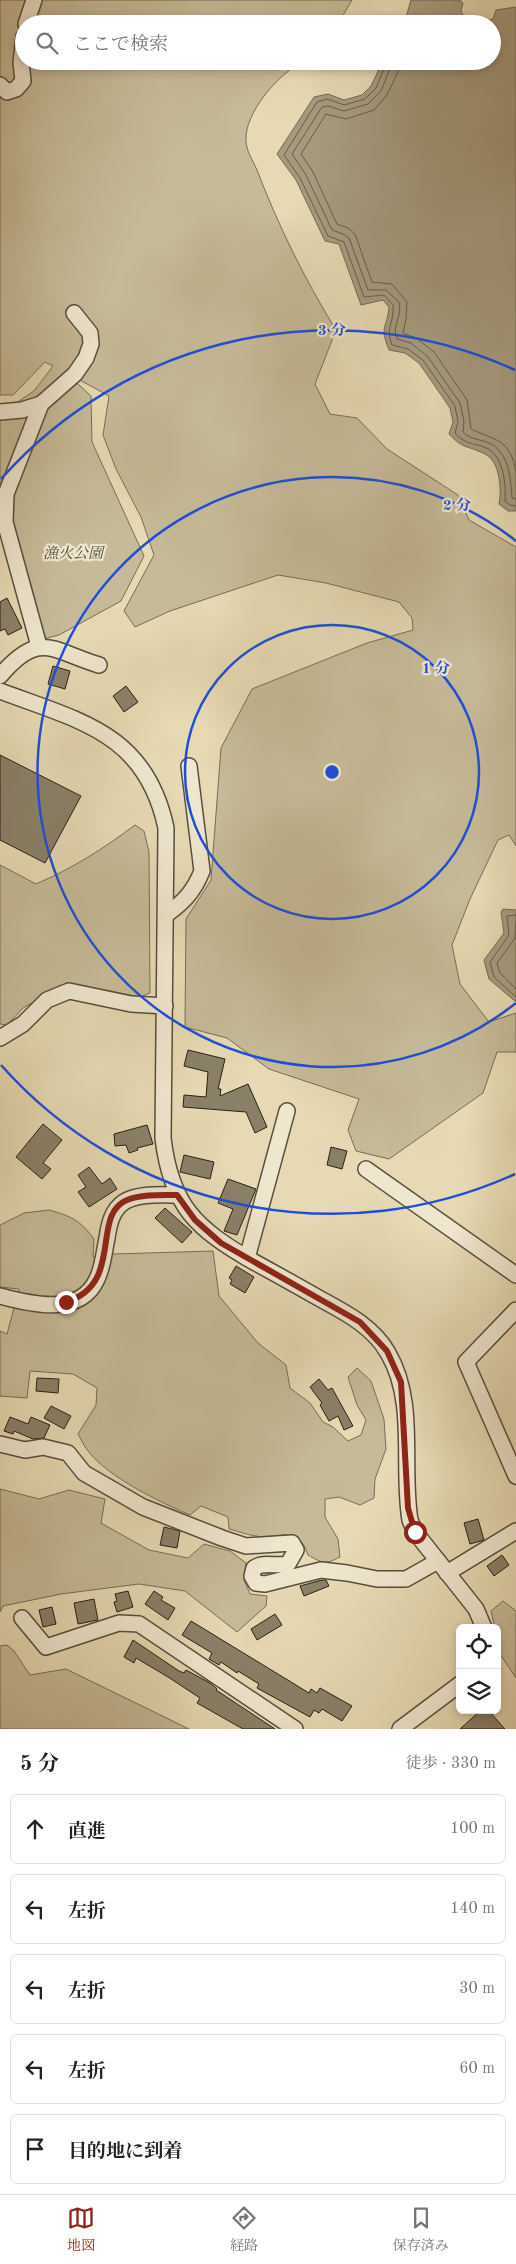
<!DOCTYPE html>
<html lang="ja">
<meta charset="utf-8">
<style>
body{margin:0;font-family:"Old Standard TT","Noto Serif JP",serif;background:#f2f2f2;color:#222}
.controls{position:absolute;right:15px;bottom:15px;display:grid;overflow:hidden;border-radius:8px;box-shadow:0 2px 8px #0003}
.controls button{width:45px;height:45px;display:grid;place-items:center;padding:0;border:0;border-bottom:1px solid #e0e0e0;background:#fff;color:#222;font:25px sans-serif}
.stop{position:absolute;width:15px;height:15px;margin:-11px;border:4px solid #8f2418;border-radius:50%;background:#fff}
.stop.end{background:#8f2418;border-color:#fff;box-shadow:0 1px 5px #0008}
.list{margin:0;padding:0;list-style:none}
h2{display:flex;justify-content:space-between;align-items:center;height:65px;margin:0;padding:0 20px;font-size:21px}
h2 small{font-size:16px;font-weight:400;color:#767676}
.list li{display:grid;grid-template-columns:32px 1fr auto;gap:15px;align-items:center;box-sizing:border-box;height:70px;margin:0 10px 10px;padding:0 10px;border:1px solid #e0e0e0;border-radius:8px}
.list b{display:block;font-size:19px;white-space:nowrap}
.list em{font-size:16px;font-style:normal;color:#767676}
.icon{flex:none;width:28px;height:28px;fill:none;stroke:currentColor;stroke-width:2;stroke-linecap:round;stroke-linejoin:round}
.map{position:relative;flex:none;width:516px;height:1729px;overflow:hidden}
.search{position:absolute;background:#fff;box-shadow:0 2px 8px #0003;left:15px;right:15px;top:15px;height:55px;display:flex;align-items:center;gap:12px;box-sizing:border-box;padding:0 18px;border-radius:28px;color:#767676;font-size:19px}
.sheet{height:465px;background:#fff}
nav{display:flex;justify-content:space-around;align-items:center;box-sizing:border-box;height:70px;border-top:1px solid #e0e0e0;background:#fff;font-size:14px;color:#767676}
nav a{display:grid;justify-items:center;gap:2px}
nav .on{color:#8f2418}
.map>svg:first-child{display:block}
</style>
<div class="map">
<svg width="516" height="1729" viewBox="0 0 516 1729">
<rect width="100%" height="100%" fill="#e6d9b3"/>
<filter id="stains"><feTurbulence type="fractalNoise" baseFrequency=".004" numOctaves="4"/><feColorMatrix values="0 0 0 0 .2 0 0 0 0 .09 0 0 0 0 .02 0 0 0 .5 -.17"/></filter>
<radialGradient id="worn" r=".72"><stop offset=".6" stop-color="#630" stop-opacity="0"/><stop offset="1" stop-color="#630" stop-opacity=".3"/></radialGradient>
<g fill="#c6ba98" stroke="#766d57">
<path d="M 0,0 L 352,0 L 338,24 L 24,24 L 24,61 L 304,61 C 279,73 244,113 246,141 C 246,150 253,161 257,170 C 278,225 305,280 336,330 L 315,384 L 330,414 L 357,418 L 387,449 L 458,495 L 469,520 L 516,547 L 516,846 L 509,835 L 498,840 L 470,899 L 452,945 L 460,984 L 489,1022 L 516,1013 L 516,1052 L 497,1052 L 483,1093 L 389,1159 L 356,1151 L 348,1130 L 359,1099 L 269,1069 L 227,1038 L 185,1027 L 186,919 L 211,880 L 221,748 L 252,689 L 367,643 L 413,630 L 412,618 L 399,602 L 326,583 L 278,575 L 170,611 L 135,627 L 124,611 L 154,555 L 141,517 L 116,469 L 103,435 L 109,396 L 65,372 L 91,396 L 92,442 L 144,556 L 121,601 L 59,635 L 32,642 L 0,528 L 0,405 L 13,405 L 34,391 L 53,366 L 45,362 L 13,395 L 0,395 Z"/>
<path d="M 135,825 L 144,831 L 149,852 L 150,993 L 140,997 L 75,984 L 62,986 L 23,1008 L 7,1025 L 0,1024 L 0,865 L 36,884 C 73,868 103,849 135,825 Z"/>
<path d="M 49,1210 C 71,1216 80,1220 94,1239 L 93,1257 L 114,1254 L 213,1251 L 219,1296 L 258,1343 L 286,1365 L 290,1388 L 310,1403 L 323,1422 L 333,1427 L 348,1441 L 361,1435 L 366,1420 L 357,1405 L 348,1377 L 357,1368 L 371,1381 L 384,1419 L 386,1449 L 375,1479 L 374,1498 L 360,1505 L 339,1497 L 325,1499 L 325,1517 L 338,1539 L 340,1557 C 325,1565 322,1563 308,1555 C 298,1523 277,1540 256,1536 C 247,1535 238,1531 229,1529 L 228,1517 L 201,1506 L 190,1515 C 160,1502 109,1478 88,1451 C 84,1446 81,1439 78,1434 L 96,1405 L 97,1388 L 73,1374 L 30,1371 L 27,1398 L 0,1396 L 0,1331 L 7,1334 L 19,1289 L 0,1287 L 0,1225 L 24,1213 Z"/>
<path d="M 0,1489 L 39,1499 L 69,1490 L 105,1499 L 101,1523 L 149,1550 L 188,1558 L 204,1544 L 230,1551 L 246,1563 L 244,1580 L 250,1594 L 267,1596 L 266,1606 L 237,1632 L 185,1591 L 139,1584 L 61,1594 L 3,1606 L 0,1612 Z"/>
<path d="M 503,1601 L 516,1611 L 516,1678 L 500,1654 L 497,1628 L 495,1628 L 491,1611 Z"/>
<path d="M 7,1645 L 14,1651 L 30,1675 L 66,1669 L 189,1729 L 0,1729 L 0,1646 Z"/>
</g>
<g fill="#a59a7e" stroke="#736954">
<path d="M 411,0 L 460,0 L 463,3 L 461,11 L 468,24 L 404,24 Z"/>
<path d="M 516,7 L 516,511 L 508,511 L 499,504 C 502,490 500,461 485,454 C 467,445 464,450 449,434 L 453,422 L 450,408 L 419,363 L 405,353 L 389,350 C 379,325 387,329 389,307 L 383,300 L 361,305 L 339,244 L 325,241 L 296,180 L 277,154 L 314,97 L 328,94 L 344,100 L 362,95 L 371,86 L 383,61 L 492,61 L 492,24 L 471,24 L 493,19 L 496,10 Z"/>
<path d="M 503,909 L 516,910 L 516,1002 L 489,979 L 484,960 L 504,933 L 501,912 Z"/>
</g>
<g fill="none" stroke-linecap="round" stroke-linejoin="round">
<g stroke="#665d4a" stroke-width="1">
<path d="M 387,61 L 376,88 L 365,99 L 344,105 L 328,99 L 317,102 L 284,155 L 300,178 L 328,236 L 344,242 L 364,297 L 384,295 L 393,305 C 395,321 385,327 392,345 L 408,349 L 423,360 L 455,406 L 458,422 L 455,433 C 468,447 477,442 490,450 C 504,460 506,486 505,501 L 510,505 L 516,506"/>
<path d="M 393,61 L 381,91 L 368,104 L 344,111 L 328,106 L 322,107 L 292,154 L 306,175 L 332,230 L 343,234 L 349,238 L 368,290 L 386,290 L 399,302 C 403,316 391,326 397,339 L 411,343 L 428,357 L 460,403 L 464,421 L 463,432 C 470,440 482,439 491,444 C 509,453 511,481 512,498 L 516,499"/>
<path d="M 401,61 L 399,70 L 387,95 L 374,110 L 346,119 L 326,114 L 301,154 L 313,172 L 337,224 L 348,228 L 355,234 L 372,282 L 392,284 L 407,302 L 406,319 L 403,333 L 416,338 L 434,352 L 467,400 L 471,429 C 496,441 510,438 516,472"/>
<path d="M 516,915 L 507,916 L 509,935 L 490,962 L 494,977 L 516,997"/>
<path d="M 516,921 L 515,938 L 497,963 L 500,973 L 516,989"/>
</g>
</g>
<g fill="#8a8068" stroke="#272016">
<path d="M 7,598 L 22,628 L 8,635 L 5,629 L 0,631 L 0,602 Z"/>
<path d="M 53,666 L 70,671 L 65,689 L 48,684 Z"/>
<path d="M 126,686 L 138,702 L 124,712 L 113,696 Z"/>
<path d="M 0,755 L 81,796 L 45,863 L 0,840 Z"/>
<path d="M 188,1050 L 225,1059 L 218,1089 L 221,1089 L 220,1096 L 248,1084 L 267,1127 L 255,1133 L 246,1112 L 183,1107 L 184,1095 L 206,1097 L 208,1072 L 184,1066 Z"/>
<path d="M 43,1124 L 62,1140 L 43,1163 L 51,1169 L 42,1179 L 16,1157 Z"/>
<path d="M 147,1125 L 153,1144 L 137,1148 L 138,1150 L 129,1153 L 126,1145 L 115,1146 L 114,1134 Z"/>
<path d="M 331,1147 L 347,1151 L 342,1169 L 327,1165 Z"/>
<path d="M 184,1155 L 214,1162 L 210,1179 L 180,1172 Z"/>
<path d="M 89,1167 L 102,1184 L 110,1178 L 117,1189 L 89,1207 L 78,1192 L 86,1187 L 78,1175 Z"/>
<path d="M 228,1179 L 256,1189 L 237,1235 L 224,1231 L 233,1209 L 218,1203 Z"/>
<path d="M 165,1208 L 192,1232 L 182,1243 L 155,1218 Z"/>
<path d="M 236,1266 L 254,1277 L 245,1293 L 230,1284 L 232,1280 L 229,1278 Z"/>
<path d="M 37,1378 L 59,1379 L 58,1393 L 36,1391 Z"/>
<path d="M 319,1379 L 328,1390 L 332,1388 L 353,1426 L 344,1430 L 338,1416 L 329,1421 L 320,1405 L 322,1403 L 310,1387 Z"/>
<path d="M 51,1406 L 71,1416 L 64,1429 L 44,1418 Z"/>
<path d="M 10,1417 L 28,1424 L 31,1417 L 50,1425 L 44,1438 L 33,1439 L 14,1431 L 13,1434 L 4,1431 Z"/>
<path d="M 478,1519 L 484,1540 L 470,1544 L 464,1523 Z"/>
<path d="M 164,1527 L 180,1531 L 177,1548 L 160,1545 Z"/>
<path d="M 502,1555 L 509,1565 L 494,1576 L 487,1566 Z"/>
<path d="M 322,1580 L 326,1580 L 329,1586 L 304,1596 L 300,1586 Z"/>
<path d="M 128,1591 L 133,1607 L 117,1612 L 114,1602 L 117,1601 L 115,1594 Z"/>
<path d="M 154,1591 L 163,1597 L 161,1600 L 175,1608 L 168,1620 L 145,1604 Z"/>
<path d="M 94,1599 L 98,1620 L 78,1624 L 74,1603 Z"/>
<path d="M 52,1607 L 56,1624 L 43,1627 L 39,1610 Z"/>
<path d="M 275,1614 L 282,1625 L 257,1640 L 251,1629 Z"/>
<path d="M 191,1621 L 309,1693 L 311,1689 L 317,1693 L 320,1688 L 352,1706 L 342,1721 L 322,1709 L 319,1713 L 314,1710 L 310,1717 L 257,1688 L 259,1684 L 238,1671 L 237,1673 L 221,1662 L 219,1665 L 209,1659 L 212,1653 L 182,1635 Z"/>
<path d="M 133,1640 L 179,1671 L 184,1673 L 186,1670 L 210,1683 L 217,1689 L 216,1690 L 275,1729 L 243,1729 L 197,1703 L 200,1698 L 168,1677 L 136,1658 L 134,1663 L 124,1657 Z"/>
<path d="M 481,1710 L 488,1710 L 505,1729 L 460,1729 Z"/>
</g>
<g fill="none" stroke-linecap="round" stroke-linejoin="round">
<defs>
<g id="minor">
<path d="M 26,24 L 34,0"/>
<path d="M 0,85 L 7,92 L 16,89 L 23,81 L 21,62 L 24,37"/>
<path d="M 0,412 L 22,410 L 41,404"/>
<path d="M 39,646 L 5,522 L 6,494 L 41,404 L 75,374 L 86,358 L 91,344 L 90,333 L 74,313"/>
<path d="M 0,676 C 40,629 52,651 99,665"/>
<path d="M 0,691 C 80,721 146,733 166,828 L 163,1138 C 171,1207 197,1229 254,1262 C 278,1275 301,1288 324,1301 C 348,1314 374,1328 388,1353 C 417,1402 401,1466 410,1520 L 415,1532 L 476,1609 L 484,1628"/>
<path d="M 167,914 C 184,902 194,891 202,871 L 189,766"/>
<path d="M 0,1038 L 23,1024 L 47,1000 L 69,991 L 131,1004 L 165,1006"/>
<path d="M 366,1169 L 516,1275"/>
<path d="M 247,1258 L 287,1111"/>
<path d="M 0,1296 C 30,1304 80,1317 97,1279 C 103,1267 104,1252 107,1238 C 109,1224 112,1210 124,1202 C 138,1193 162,1195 177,1195"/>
<path d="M 516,1310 L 466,1362 L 516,1476"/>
<path d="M 0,1444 L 25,1450 L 43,1447 L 68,1453 L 84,1473 L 143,1507 L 222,1538 L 246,1546 L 292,1543 L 296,1550 L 288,1564 C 275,1567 265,1561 254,1568 L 252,1576 L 256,1583 L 265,1584 L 321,1570 L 347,1573 L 377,1579 L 406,1579 L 438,1561"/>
<path d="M 447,1573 L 516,1531"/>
<path d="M 22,1618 L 46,1647 L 119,1623 L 139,1624 L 295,1729"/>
<path d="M 400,1729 L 460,1684"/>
</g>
</defs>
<use href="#minor" stroke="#574e3d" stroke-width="18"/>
<use href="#minor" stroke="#efe6ce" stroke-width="15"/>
</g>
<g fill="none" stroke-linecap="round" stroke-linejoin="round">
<path stroke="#8f2418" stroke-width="6" d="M 66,1302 C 125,1284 90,1215 127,1200 C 142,1194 161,1195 177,1195 L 195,1220 L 221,1243 L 360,1322 L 387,1351 L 401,1382 L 408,1508 L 415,1532"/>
</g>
<g fill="none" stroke="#1d4ed8" stroke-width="2.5">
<circle cx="332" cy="772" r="147"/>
<path d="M516 1003A295 295 0 1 1 516 541"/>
<path d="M515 1174A442 442 0 0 1 1 1065M1 479A442 442 0 0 1 515 370"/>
</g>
<g text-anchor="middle" stroke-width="4.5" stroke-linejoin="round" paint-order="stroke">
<g font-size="15" font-style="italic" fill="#574e3d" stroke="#efe6ce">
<text x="73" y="558">漁火公園</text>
</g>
</g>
<circle cx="332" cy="772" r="8" fill="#1d4ed8" stroke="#efe6ce" stroke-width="2.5"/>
<g font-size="15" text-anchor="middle" font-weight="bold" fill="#1d4ed8" stroke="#efe6ce" stroke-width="4.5" stroke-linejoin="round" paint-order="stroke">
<text x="332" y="335">3 分</text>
<text x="457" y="510">2 分</text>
<text x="436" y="673">1 分</text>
</g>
<rect width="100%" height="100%" filter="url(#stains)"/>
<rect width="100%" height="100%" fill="url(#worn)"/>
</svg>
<div class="controls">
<button><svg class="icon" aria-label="locate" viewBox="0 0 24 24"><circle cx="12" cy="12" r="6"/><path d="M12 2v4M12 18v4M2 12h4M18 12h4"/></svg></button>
<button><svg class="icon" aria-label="layers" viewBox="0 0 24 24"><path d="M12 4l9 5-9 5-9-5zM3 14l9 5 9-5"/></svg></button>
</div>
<div class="stop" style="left:415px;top:1532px"></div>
<div class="stop end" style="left:66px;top:1302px"></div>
<div class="search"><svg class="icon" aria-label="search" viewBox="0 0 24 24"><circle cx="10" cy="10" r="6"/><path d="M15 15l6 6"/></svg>ここで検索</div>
</div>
<section class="sheet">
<h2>5 分<small>徒歩 · 330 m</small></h2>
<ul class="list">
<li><svg class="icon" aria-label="ahead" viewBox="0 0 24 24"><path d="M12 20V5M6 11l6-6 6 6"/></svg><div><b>直進</b></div><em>100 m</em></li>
<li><svg class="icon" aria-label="left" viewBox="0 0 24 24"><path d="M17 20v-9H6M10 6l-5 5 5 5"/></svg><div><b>左折</b></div><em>140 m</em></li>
<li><svg class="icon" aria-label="left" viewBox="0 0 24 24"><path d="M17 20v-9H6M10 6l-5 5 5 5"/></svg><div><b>左折</b></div><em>30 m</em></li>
<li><svg class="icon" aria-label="left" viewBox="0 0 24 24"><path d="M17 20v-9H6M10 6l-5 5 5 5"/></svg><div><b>左折</b></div><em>60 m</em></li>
<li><svg class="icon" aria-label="arrive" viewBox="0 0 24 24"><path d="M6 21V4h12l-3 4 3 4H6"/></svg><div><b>目的地に到着</b></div></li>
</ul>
</section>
<nav>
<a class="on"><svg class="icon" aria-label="map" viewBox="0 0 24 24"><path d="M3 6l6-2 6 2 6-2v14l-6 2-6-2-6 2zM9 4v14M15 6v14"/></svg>地図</a>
<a><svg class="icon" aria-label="directions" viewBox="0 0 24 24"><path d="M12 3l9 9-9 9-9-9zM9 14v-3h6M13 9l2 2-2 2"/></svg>経路</a>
<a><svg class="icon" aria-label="saved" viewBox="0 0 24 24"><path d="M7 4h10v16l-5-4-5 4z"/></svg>保存済み</a>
</nav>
